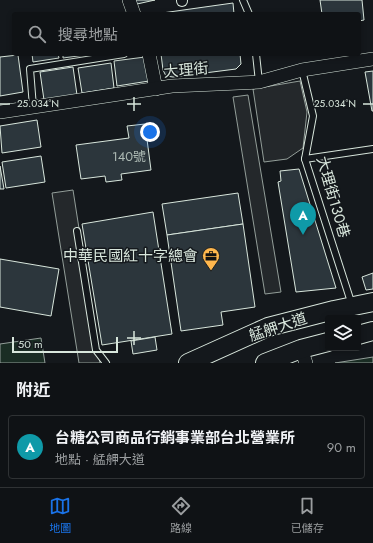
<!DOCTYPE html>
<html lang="zh-TW">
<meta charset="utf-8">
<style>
body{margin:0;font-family:Jost,"Noto Sans TC",sans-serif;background:#1d2022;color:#f1f3f6}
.controls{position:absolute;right:12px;bottom:12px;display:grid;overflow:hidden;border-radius:4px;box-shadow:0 2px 6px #0003}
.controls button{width:36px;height:36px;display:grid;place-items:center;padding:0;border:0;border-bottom:1px solid #2f3234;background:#0f1215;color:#f1f3f6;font:20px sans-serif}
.scale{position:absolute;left:12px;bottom:10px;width:106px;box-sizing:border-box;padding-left:4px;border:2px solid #d8e6dc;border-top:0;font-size:11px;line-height:14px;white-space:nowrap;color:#d8e6dc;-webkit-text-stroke:3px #14181c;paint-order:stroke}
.you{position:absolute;left:150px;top:132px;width:14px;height:14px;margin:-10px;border:3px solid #fff;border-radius:50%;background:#1a73e8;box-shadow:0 0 0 6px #1a73e833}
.badge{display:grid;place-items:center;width:26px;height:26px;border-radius:50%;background:#1a73e8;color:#fff;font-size:13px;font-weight:700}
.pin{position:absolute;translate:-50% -33px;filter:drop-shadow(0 1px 2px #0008)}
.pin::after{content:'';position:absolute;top:21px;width:14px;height:12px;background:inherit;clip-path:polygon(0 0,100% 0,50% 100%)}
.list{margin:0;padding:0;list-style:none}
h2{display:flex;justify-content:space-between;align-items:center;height:52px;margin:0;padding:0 16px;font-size:17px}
h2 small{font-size:13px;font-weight:400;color:#9b9ea0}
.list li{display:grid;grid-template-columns:26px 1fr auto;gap:12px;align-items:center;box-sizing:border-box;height:64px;margin:0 8px 8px;padding:0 8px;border:1px solid #2f3234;border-radius:4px}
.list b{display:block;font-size:15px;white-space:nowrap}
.list p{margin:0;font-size:13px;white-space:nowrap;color:#9b9ea0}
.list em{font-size:13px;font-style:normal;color:#9b9ea0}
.icon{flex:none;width:22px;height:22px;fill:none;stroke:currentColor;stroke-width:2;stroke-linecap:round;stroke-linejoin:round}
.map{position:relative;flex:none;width:373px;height:363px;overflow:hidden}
.search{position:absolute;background:#0f1215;box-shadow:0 2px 6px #0003;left:12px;right:12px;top:12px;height:44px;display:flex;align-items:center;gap:10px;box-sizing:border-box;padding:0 14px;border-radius:4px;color:#9b9ea0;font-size:15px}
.sheet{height:124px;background:#0f1215}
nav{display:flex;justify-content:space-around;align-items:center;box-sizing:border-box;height:56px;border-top:1px solid #2f3234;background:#0f1215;font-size:11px;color:#9b9ea0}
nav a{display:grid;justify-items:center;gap:2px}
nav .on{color:#1a73e8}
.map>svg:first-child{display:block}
</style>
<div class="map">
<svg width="373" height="363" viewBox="0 0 373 363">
<rect width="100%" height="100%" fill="#14181c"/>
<g fill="#1a2d24" stroke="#939e99">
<path d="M 41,338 L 45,363 L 0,363 L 0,344 Z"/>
<path d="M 373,357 L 373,363 L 335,363 Z"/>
</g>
<g fill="#24282b" stroke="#939e99">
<path d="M 300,81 L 307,112 L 303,148 L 287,159 L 264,162 L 253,89 Z"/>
<path d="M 248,95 L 281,292 L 265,294 L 233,97 Z"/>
<path d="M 73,190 L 100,363 L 79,363 L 52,193 Z"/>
</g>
<g fill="#2c363c" stroke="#d8e6dc">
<path d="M 135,0 L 155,0 L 137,4 Z"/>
<path d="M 320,0 L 362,0 L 364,20 L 359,21 L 359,14 L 322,14 Z"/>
<path d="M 233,3 L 234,14 L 155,14 Z"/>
<path d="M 32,54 L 58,54 L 59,58 L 33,62 Z"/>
<path d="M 63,54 L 93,54 L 63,58 Z"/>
<path d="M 161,54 L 240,54 L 241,64 L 236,69 L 173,77 L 166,76 L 163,70 Z"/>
<path d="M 18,55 L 23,92 L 0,96 L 0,57 Z"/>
<path d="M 145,57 L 149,81 L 117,86 L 114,61 Z"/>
<path d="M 111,63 L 114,88 L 82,93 L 78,68 Z"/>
<path d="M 73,67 L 77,95 L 44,100 L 40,72 Z"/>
<path d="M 373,71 L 373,111 L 372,111 L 365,72 Z"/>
<path d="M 37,120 L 41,147 L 2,153 L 0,126 Z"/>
<path d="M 145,124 L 151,170 L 121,174 L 122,180 L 106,182 L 105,176 L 81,179 L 76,145 L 129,138 L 127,126 Z"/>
<path d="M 41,156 L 45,182 L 6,188 L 2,162 Z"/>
<path d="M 0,166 L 4,189 L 0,189 Z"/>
<path d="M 299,169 L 336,288 L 296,292 L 278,182 L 281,181 L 280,171 Z"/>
<path d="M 238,193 L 243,224 L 167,235 L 162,204 Z"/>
<path d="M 153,212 L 172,334 L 102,345 L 82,224 Z"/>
<path d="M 243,224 L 255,307 L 221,312 L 223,325 L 181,331 L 167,235 Z"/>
<path d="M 0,259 L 59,269 L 51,316 L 0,307 Z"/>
<path d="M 373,273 L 373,289 L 366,290 L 362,277 Z"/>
<path d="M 155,337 L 157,350 L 133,354 L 131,341 Z"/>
</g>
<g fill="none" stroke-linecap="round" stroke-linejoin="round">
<defs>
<g id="service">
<path d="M 243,0 L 249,14"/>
<path d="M 256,54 L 259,82"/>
<path d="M 302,70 L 313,116 L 305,159 L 352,305"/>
<path d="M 33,107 L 30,69 L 124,54"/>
<path d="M 305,159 L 373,149"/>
<path d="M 77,231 L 96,350 L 106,363"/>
</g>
<path id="pedestrian" d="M 182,0 L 182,1"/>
<g id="minor">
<path d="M 129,0 L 134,14"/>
<path d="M 149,54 L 156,89"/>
<path d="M 0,112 L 172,86 L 259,82 L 302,70 L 373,59"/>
<path d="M 301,349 L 306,363"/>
</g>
<g id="secondary">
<path d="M 358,335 L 373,331"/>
<path d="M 188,363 L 268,327 L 334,310 L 373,302"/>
<path d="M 265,363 L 301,349 L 328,342"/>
</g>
</defs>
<use href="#service" stroke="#d8e6dc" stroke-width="8"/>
<use href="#pedestrian" stroke="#d8e6dc" stroke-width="12"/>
<use href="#minor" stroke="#d8e6dc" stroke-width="14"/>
<use href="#secondary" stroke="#d8e6dc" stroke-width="20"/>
<use href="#service" stroke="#14181c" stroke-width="6"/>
<use href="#pedestrian" stroke="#14181c" stroke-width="10"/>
<use href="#minor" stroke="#14181c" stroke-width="13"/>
<use href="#secondary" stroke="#14181c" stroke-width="18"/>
</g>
<path fill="none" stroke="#d8e6dc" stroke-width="1.5" d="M 134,97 L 134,111M 0,104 L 10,104M 127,104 L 141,104M 363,104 L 373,104M 134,331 L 134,345M 127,338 L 141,338"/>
<defs>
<symbol id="office-pin" viewBox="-11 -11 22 30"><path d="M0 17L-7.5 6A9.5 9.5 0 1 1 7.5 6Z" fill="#ffb74d" stroke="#14181c"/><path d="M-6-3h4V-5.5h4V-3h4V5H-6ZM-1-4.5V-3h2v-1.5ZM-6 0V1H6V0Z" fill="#111"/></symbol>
</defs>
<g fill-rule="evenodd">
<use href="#office-pin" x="201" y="246" width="20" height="27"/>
</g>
<g text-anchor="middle" stroke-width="3" stroke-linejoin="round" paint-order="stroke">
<g font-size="13" fill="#adbab4">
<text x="129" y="161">140號</text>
</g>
<g font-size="15" fill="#d8e6dc" stroke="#14181c">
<text transform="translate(186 70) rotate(-5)" y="5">大理街</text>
<text transform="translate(333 197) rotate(74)" y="5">大理街130巷</text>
<text transform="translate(278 327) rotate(-18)" y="5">艋舺大道</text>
</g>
<g font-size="15" fill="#d8e6dc" stroke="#14181c" text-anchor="end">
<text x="198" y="261">中華民國紅十字總會</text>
</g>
</g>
<g font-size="10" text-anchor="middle" fill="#d8e6dc" stroke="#14181c" stroke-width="3" stroke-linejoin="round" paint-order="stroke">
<text x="38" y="107">25.034°N</text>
<text x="335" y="107">25.034°N</text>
</g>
</svg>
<div class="controls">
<button><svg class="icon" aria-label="layers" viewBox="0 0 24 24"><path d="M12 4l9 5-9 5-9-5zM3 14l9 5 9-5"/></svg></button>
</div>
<div class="scale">50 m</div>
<div class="you"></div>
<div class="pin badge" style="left:303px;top:235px;background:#0f9aa8">A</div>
<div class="search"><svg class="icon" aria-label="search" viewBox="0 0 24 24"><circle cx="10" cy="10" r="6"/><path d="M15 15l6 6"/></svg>搜尋地點</div>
</div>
<section class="sheet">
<h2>附近<small></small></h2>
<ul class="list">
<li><span class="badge" style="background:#0f9aa8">A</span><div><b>台糖公司商品行銷事業部台北營業所</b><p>地點 · 艋舺大道</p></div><em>90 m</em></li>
</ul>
</section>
<nav>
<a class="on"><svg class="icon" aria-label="map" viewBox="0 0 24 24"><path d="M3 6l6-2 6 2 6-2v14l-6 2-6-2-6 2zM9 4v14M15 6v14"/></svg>地圖</a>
<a><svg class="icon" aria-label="directions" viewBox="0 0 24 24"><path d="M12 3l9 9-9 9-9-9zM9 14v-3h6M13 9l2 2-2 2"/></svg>路線</a>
<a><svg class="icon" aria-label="saved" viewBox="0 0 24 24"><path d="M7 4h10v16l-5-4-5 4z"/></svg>已儲存</a>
</nav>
